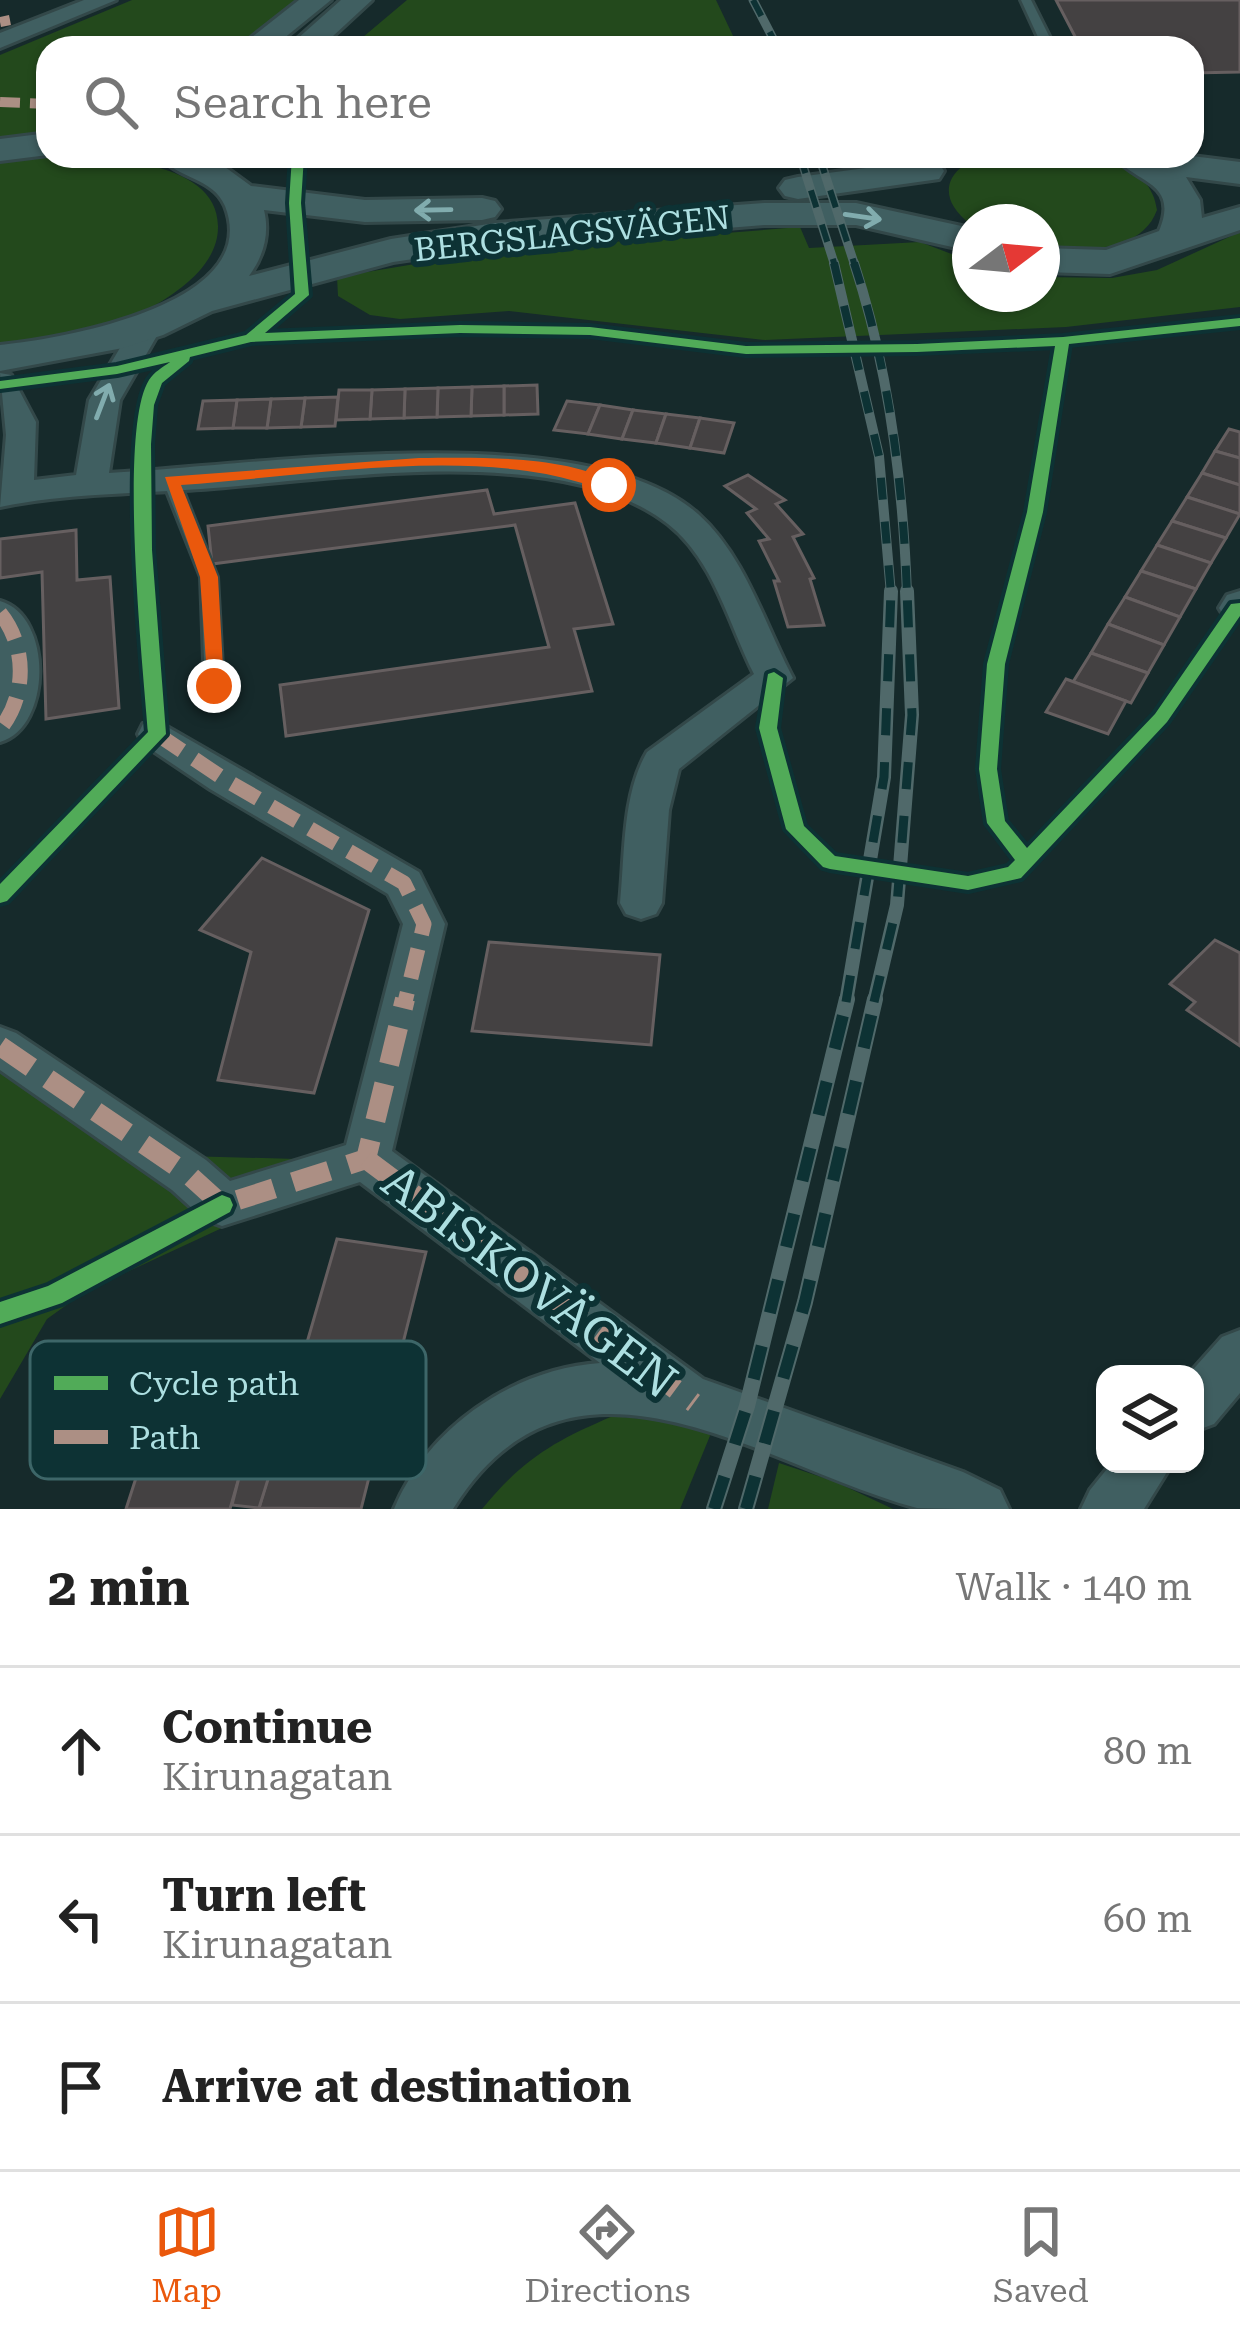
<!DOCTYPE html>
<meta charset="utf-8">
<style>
body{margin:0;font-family:"Roboto Serif",serif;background:#f2f2f2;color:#222}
.controls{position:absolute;right:36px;bottom:36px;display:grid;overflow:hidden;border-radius:24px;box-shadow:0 3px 9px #0004}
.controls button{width:108px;height:108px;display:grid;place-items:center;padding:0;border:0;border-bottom:3px solid #e0e0e0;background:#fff;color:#222;font:60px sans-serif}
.compass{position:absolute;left:952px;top:204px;width:108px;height:108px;border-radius:50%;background:#fff;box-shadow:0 3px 9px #0004;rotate:74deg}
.stop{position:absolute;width:36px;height:36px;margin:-27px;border:9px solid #ea580c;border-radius:50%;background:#fff}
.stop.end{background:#ea580c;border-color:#fff;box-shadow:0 3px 12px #0008}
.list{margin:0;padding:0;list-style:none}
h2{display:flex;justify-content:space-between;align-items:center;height:156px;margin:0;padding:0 48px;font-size:51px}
h2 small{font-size:39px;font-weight:400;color:#767676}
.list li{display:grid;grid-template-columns:78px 1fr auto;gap:36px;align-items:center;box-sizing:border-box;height:168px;padding:0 48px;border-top:3px solid #e0e0e0}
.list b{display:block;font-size:45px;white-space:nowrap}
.list p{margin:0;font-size:39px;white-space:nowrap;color:#767676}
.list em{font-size:39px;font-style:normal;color:#767676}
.icon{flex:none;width:66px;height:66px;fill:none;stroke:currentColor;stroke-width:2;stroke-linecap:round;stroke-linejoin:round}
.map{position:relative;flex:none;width:1240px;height:1509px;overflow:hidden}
.search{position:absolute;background:#fff;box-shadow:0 3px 9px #0004;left:36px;right:36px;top:36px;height:132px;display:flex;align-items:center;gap:30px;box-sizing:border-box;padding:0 42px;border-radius:36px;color:#767676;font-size:45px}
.sheet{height:660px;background:#fff}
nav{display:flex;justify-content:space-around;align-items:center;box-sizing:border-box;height:168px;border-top:3px solid #e0e0e0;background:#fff;font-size:33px;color:#767676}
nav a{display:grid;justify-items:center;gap:6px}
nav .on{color:#ea580c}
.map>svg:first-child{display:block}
</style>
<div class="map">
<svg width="1240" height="1509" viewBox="0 0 1240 1509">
<rect width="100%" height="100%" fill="#162a2b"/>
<g fill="#23491c">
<path d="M 132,0 L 300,0 L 236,48 L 48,48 L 48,132 L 0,137 L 0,55 Z"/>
<path d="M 407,0 L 716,0 L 735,40 L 711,48 L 350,48 Z"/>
<path d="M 38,156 C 86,156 219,155 218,227 C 218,252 201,272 182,287 C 131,328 63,337 0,343 L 0,162 Z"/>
<path d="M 980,156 C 1030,156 1149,140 1157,210 C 1141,254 1080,251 1042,248 L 1042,222 L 970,224 C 938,199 943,172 980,156 Z"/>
<path d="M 800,227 L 809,248 L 920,242 L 970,261 L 970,294 L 1042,294 L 1042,277 L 1112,278 L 1157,270 L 1240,232 L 1240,307 L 1066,327 L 765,340 L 509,311 L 400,319 L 370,315 L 338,296 L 337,277 L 487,252 Z"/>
<path d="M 0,1027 L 45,1066 L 185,1156 L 297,1159 L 291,1196 L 86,1291 L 47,1319 L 0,1399 Z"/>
<path d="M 613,1416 L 714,1426 L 680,1509 L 482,1509 C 523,1459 554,1441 613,1416 Z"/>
<path d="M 779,1463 L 836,1482 L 893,1509 L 768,1509 Z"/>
</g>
<g fill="#444142" stroke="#665f60" stroke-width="3">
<path d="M 1056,0 L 1240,0 L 1240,72 L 1192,73 L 1192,48 L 1081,48 Z"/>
<path d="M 537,385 L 538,414 L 504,415 L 504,386 Z"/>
<path d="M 504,386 L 504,415 L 471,416 L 472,387 Z"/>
<path d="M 472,387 L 471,416 L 437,417 L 438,388 Z"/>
<path d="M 438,388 L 437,417 L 404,418 L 405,389 Z"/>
<path d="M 405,389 L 404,418 L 370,419 L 372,390 Z"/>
<path d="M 339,390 L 372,390 L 370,419 L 336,420 Z"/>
<path d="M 338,397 L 335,426 L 301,427 L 305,398 Z"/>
<path d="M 305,398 L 301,427 L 267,428 L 271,399 Z"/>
<path d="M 271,399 L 267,428 L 233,428 L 237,400 Z"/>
<path d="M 237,400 L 233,428 L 198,429 L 203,401 Z"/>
<path d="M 567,401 L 600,405 L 588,434 L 554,430 Z"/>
<path d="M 600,405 L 633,410 L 622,439 L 588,434 Z"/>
<path d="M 633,410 L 666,414 L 656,443 L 622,439 Z"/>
<path d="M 666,414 L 700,418 L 690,448 L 656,443 Z"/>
<path d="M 700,418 L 734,423 L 724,453 L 690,448 Z"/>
<path d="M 1229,429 L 1240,432 L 1240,458 L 1215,451 Z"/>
<path d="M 1215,451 L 1240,458 L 1240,485 L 1202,473 Z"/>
<path d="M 1202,473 L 1240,485 L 1240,514 L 1187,497 Z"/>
<path d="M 748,475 L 785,500 L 776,504 L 803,534 L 793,537 L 814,578 L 810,579 L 824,625 L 788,627 L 774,581 L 779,581 L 759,541 L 769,539 L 747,513 L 756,509 L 725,486 Z"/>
<path d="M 487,490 L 494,514 L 575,503 L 613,624 L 574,629 L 592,691 L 286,736 L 280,685 L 549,647 L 515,525 L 212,564 L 208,526 Z"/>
<path d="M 1187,497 L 1240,514 L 1226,538 L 1172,521 Z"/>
<path d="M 1172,521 L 1226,538 L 1211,563 L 1157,545 Z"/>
<path d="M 76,530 L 77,580 L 110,577 L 119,708 L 46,719 L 42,572 L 0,578 L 0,539 Z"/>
<path d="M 1157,545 L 1211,563 L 1196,589 L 1141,571 Z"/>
<path d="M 1141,571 L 1196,589 L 1180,617 L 1125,597 Z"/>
<path d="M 1125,597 L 1180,617 L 1164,645 L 1108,624 Z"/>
<path d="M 1108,624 L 1164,645 L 1148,673 L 1091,653 Z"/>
<path d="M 1091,653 L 1148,673 L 1131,703 L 1073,682 Z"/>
<path d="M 1066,679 L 1126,701 L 1108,734 L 1046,712 Z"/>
<path d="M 262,858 L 369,910 L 314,1093 L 218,1080 L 251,952 L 200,930 Z"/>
<path d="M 1215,940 L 1240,953 L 1240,1046 L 1187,1010 L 1195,1002 L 1170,984 Z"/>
<path d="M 489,942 L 660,955 L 651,1045 L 472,1031 Z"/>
<path d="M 337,1239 L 426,1252 L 361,1509 L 259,1508 Z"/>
<path d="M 144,1453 L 242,1467 L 230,1509 L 126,1509 Z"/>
<path d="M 241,1470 L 270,1473 L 259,1508 L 232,1505 Z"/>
</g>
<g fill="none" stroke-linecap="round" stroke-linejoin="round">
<defs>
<g id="service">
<path d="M 1021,0 L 1031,0 L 1055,48 L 1043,48 Z"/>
<path d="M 171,476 L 179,481 L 217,577 L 223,686 L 214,692 L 205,686 L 201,577 L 163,481 Z"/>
</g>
<g id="minor">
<path d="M 84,0 L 116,0 L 0,48 L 0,33 Z"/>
<path d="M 147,318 L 162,327 L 120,400 L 109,473 C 253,466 586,414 698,514 C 745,556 764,623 793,678 L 679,769 L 669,810 L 662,903 L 656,914 L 641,919 L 626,914 L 620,903 C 625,855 622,795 647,752 L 754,674 C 729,625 714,560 668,524 C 561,440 329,480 201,489 C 133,494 67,493 0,507 L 6,435 L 0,373 L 11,375 L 36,422 L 34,480 L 76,475 L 89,400 L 136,321 Z"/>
<path d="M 1240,591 L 1240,619 L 1224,616 L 1219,608 L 1227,595 Z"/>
<path d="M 0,601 C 53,616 52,727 0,742 Z"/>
<path d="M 157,721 L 419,872 L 445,924 L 392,1151 L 703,1379 L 963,1472 L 1000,1490 L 1009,1509 C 980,1509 944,1509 917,1508 C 762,1466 571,1319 453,1509 L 394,1509 C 428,1428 512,1369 600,1363 L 360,1182 L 222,1226 L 205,1220 L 172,1190 L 0,1070 L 0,1027 L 16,1033 L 206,1160 L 230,1181 L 346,1145 L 403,924 L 388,894 L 210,789 L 143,744 L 138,734 L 143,724 Z"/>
<path d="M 1240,1330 L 1240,1393 L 1214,1424 L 1195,1431 L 1195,1374 L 1189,1374 L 1222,1337 Z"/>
<path d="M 1111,1464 L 1172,1464 L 1144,1509 L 1081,1509 L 1090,1490 Z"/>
</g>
<g id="tertiary">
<path d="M 299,0 L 331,0 L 272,48 L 238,48 Z"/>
<path d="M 341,0 L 372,0 L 320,48 L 287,48 Z"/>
</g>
<g id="secondary">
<path d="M 48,133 L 48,155 L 0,161 L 0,139 Z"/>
<path d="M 161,156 L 210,156 L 251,186 L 365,200 L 482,198 L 495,201 L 501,209 L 495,217 L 482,220 L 365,222 L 264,210 C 270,234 263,257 249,276 L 391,239 L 495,223 L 764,203 L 856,203 L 966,227 L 970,237 L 952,247 L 856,225 L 764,225 L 495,247 L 393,262 L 212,311 L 163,335 L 123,348 L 0,371 L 0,345 C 60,339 264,305 225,206 C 213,177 176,179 161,156 Z"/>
<path d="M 1114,156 L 1192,156 L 1240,162 L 1240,184 L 1186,177 L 1200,200 L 1202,218 L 1240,207 L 1240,230 L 1110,274 L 1042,272 L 1042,248 L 1106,250 L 1159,231 C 1180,181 1135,184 1114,156 Z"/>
<path d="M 926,160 L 939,163 L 944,171 L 939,179 L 798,199 L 785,196 L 779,188 L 785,180 L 798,177 Z"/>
</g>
</defs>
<use href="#service" stroke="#334849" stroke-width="6"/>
<use href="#minor" stroke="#334849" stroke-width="6"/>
<use href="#tertiary" stroke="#334849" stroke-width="6"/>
<use href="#secondary" stroke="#334849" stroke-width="6"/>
<use href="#service" fill="#405f61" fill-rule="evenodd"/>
<use href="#minor" fill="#405f61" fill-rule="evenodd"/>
<use href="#tertiary" fill="#405f61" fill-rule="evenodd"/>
<use href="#secondary" fill="#405f61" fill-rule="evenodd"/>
<defs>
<g id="rail-far3">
<path d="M 753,0 L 778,48"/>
<path d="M 800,156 L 835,266"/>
<path d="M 819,156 L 855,266"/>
</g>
<g id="rail-far2">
<path d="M 834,263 L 879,456 L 891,594"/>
<path d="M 854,263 C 889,369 903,483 907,594"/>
</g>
<g id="rail-far1">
<path d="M 846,1002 L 884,777 L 891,591"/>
<path d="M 874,1002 L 897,905 L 912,715 L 907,591"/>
</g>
<g id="rail">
<path d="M 714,1509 L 747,1406 L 847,999"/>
<path d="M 746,1509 L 805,1302 L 875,999"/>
</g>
</defs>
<use href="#rail-far3" stroke="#50696a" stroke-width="9"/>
<use href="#rail-far2" stroke="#50696a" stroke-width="10"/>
<use href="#rail-far1" stroke="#50696a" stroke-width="14"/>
<use href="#rail" stroke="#50696a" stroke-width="16"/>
<use href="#rail-far3" stroke="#0d3234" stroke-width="6" stroke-dasharray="18" stroke-linecap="butt"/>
<use href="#rail-far2" stroke="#0d3234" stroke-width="8" stroke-dasharray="22" stroke-linecap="butt"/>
<use href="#rail-far1" stroke="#0d3234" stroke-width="9" stroke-dasharray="27" stroke-linecap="butt"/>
<use href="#rail" stroke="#0d3234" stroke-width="12" stroke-dasharray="34" stroke-linecap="butt"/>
<g stroke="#ac8f84" stroke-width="10" stroke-dasharray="20 10" stroke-linecap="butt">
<path d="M 0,22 L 10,20"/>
<path d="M 0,102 L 48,104"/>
</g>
<g stroke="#ac8f84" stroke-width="15" stroke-dasharray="30 15" stroke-linecap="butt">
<path d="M 0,613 C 27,646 27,696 0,729"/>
<path d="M 157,734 L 224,779 L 404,883 L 424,924 L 405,1002"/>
</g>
<g stroke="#ac8f84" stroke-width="20" stroke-dasharray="38 20" stroke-linecap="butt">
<path d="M 0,1046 L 189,1175 L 222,1205 L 366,1159 L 405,999"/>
<path d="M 366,1159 L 694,1403"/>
</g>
<defs>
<g id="cycleway">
<path d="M 292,156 L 304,156 L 301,203 L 309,295 L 265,333 L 460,325 L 590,327 L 746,346 L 917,344 L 1063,337 L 1240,318 L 1240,326 L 1069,344 L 1043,512 L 1005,664 L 997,769 L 1005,821 L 1027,848 L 1155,714 L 1231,604 L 1240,603 L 1240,616 L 1167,722 L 1021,878 L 968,890 L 830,869 L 823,867 L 786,829 L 759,728 L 768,674 L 774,672 L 783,678 L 777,728 L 804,826 L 835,856 L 968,876 L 1008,867 L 1015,860 L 987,823 L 979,769 L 987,664 L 1027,512 L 1055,346 L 917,352 L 746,354 L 590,335 L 460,333 L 251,342 L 190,357 L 189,361 L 162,383 L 154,405 L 151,444 L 152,550 L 166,734 L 7,901 L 0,903 L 0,884 L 148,732 C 143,666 118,429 149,380 C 154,372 163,367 170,362 L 117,374 L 0,389 L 0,381 L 117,366 L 246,335 L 295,294 L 289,203 Z"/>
<path d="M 222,1195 L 230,1198 L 233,1205 L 230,1212 L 62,1303 L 0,1324 L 0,1302 L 48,1286 Z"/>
</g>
</defs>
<use href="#cycleway" stroke="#0d3234" stroke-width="8"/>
<use href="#cycleway" fill="#51ab58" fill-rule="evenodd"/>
</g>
<defs><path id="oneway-shaft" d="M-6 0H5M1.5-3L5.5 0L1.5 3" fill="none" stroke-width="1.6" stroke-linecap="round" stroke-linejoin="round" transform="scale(3)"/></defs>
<g stroke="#81acae">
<use href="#oneway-shaft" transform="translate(433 210) rotate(179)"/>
<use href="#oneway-shaft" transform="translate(863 217) rotate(8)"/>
<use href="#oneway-shaft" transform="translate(103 401) rotate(-69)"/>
</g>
<path fill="#ea580c" d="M 419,458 C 476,458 569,454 617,485 L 609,490 C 588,485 567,478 546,474 C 432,453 296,477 181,485 L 218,577 L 224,686 L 221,690 L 208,690 L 200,577 L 165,477 Z"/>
<g text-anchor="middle" stroke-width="12" stroke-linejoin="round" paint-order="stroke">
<g font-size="33" fill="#addfe1" stroke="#0d3234">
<text transform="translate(572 233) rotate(-6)" y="12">BERGSLAGSVÄGEN</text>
</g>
<g font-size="48" fill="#addfe1" stroke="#0d3234">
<text transform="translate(530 1281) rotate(37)" y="17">ABISKOVÄGEN</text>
</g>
</g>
<rect x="30" y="1341" width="396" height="138" rx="18" fill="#0d3234" stroke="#3d6668" stroke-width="3"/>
<rect x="54" y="1376" width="54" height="14" fill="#51ab58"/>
<rect x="54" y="1430" width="54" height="14" fill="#ac8f84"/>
<g font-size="33" fill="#addfe1">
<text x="129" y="1395">Cycle path</text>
<text x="129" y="1449">Path</text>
</g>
</svg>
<div class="controls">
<button><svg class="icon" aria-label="layers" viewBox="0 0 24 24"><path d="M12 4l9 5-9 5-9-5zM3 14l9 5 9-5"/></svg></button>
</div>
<svg class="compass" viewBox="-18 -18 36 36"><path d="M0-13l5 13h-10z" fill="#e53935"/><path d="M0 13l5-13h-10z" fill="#767676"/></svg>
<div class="stop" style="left:609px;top:485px"></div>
<div class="stop end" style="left:214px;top:686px"></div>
<div class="search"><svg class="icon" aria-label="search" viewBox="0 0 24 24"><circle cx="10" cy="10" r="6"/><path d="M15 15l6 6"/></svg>Search here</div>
</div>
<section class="sheet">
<h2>2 min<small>Walk · 140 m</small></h2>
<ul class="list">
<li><svg class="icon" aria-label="ahead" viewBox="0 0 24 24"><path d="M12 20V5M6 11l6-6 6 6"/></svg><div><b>Continue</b><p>Kirunagatan</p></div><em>80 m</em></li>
<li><svg class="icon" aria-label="left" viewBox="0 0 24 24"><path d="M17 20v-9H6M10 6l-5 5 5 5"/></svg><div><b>Turn left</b><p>Kirunagatan</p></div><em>60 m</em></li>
<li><svg class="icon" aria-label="arrive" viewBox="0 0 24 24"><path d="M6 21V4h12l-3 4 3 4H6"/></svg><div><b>Arrive at destination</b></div></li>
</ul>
</section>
<nav>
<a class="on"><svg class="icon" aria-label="map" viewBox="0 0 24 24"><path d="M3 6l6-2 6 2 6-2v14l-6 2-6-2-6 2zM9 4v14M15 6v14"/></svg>Map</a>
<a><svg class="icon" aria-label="directions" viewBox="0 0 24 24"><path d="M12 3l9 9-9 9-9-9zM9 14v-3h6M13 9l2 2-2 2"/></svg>Directions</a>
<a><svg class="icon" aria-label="saved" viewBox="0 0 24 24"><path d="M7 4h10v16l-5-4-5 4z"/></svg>Saved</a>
</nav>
